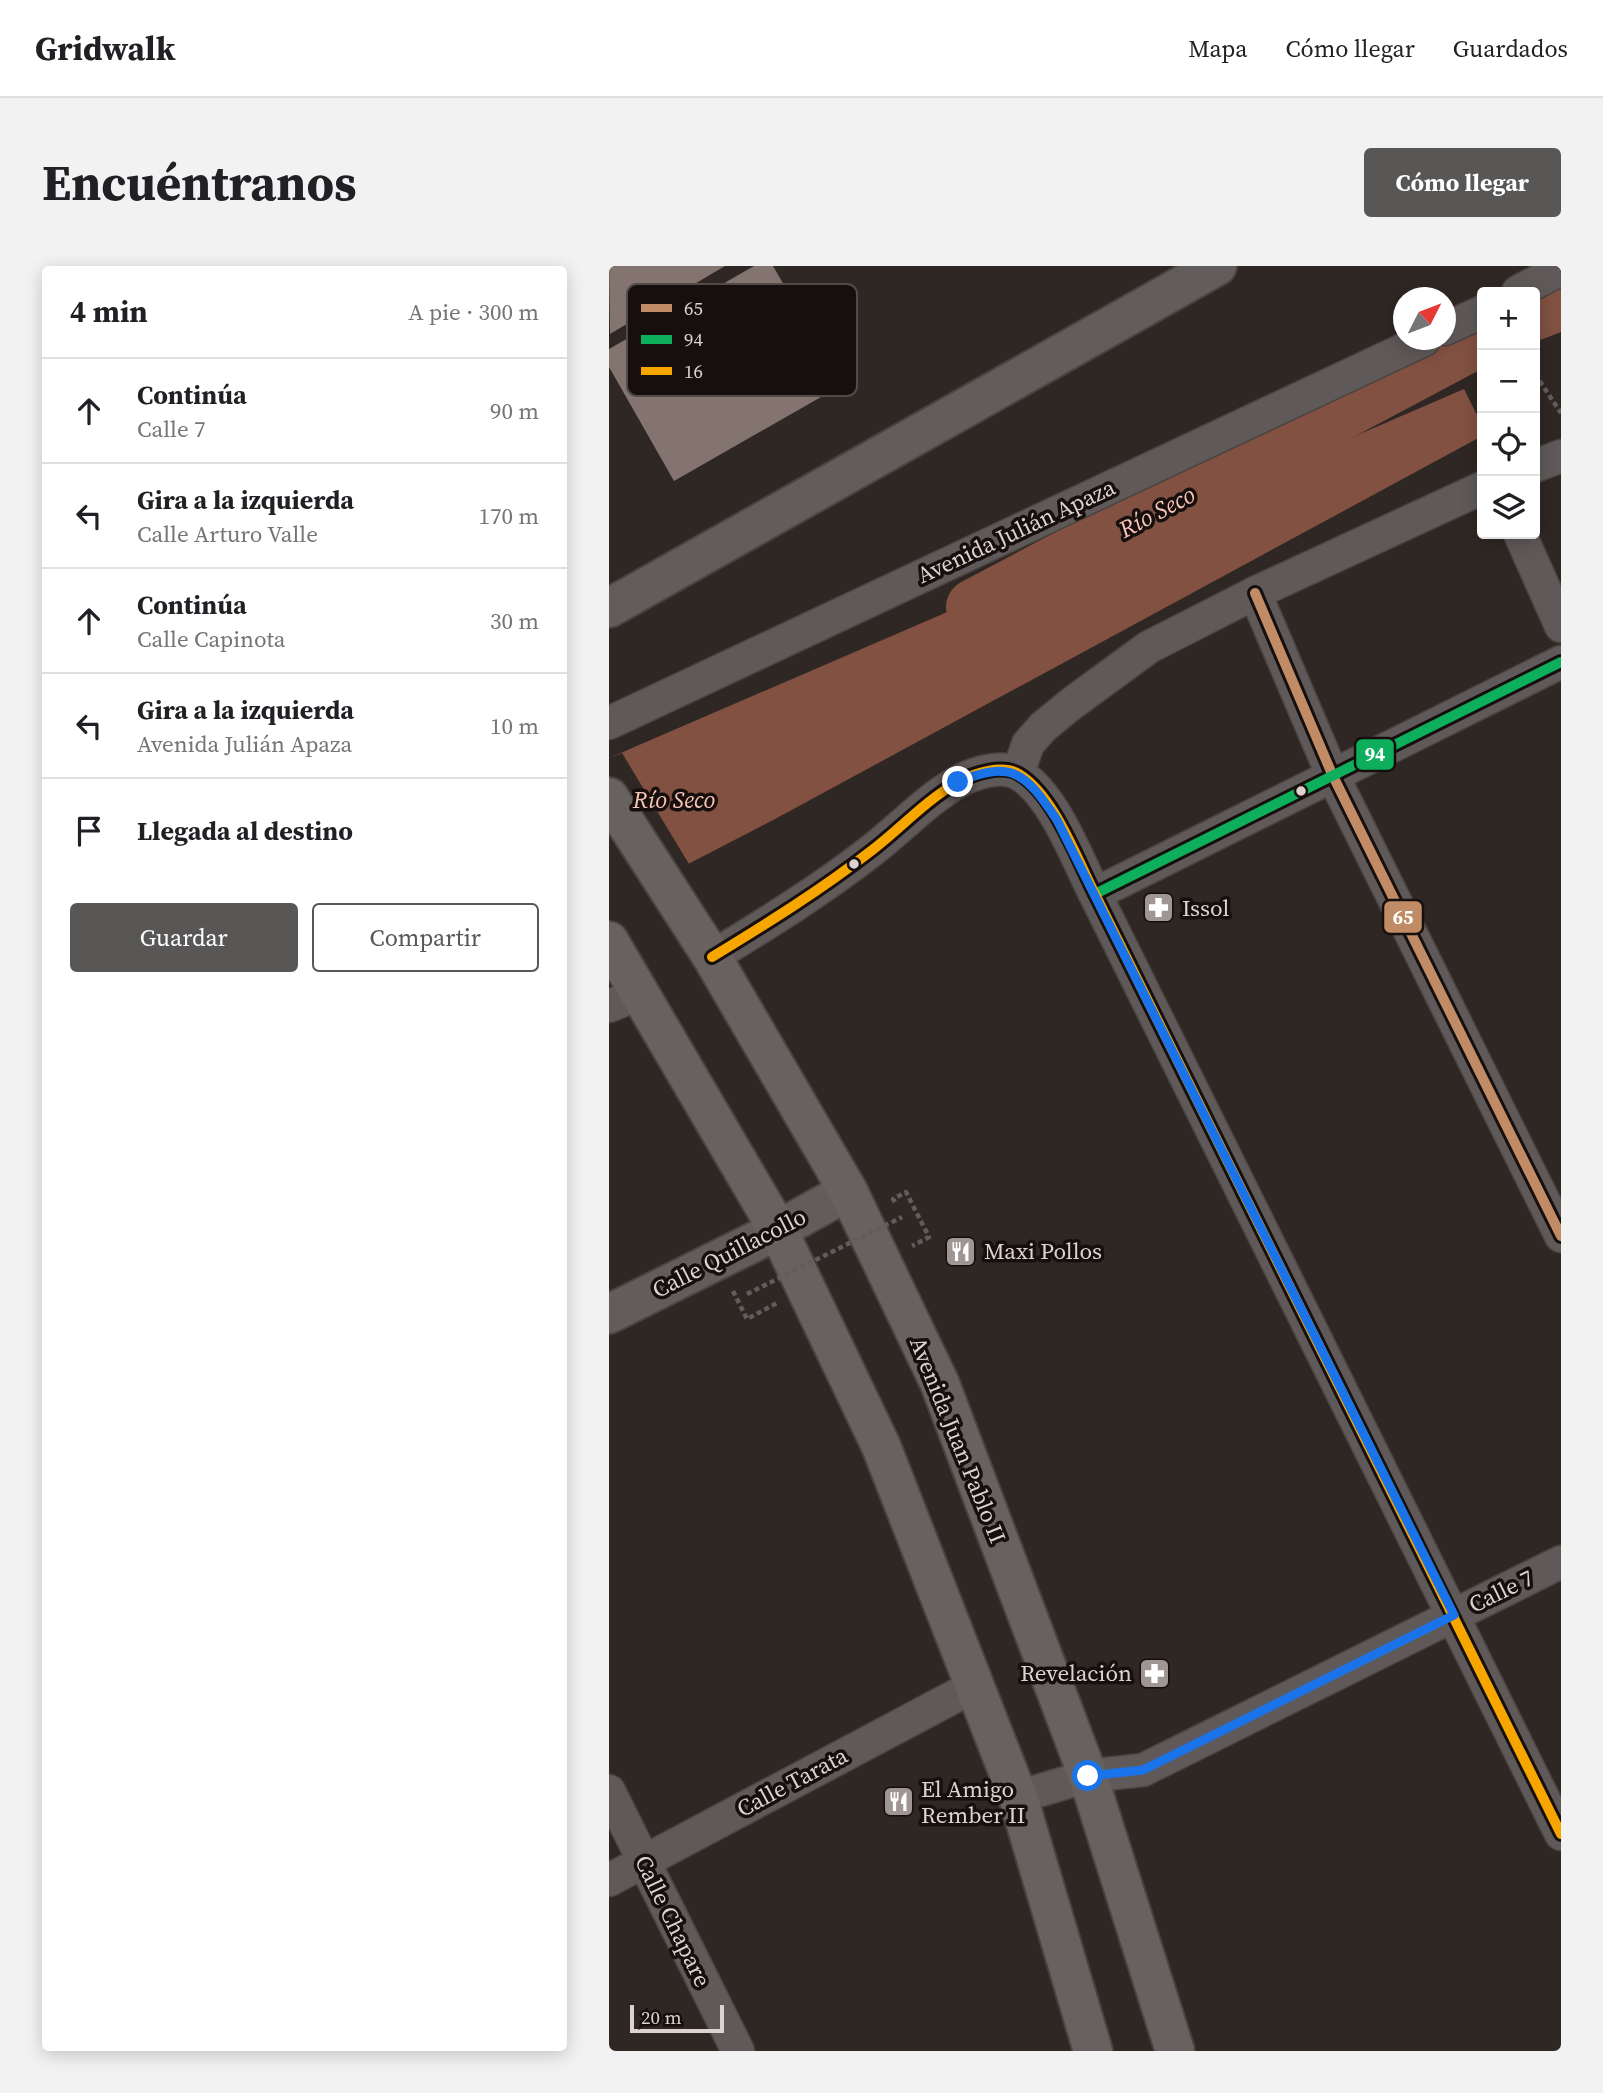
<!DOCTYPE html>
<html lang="es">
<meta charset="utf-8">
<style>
body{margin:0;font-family:"Source Serif 4",serif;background:#f2f2f2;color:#202124}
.controls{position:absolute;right:21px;top:21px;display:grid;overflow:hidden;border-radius:7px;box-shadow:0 4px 18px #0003}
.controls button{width:63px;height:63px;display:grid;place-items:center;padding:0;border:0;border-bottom:2px solid #e0e0e0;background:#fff;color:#202124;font:35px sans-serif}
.compass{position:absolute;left:784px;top:21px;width:63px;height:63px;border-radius:50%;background:#fff;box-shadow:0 4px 18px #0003;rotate:48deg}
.scale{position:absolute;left:21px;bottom:18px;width:94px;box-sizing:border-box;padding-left:7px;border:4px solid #dcd2cf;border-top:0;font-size:19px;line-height:24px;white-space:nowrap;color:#dcd2cf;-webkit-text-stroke:5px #160f0d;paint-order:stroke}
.stop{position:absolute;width:21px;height:21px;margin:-16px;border:5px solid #1a73e8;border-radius:50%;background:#fff}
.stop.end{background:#1a73e8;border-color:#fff;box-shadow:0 2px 7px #0008}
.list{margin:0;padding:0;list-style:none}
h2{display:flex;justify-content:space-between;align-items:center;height:91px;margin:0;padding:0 28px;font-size:30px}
h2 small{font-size:23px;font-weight:400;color:#757577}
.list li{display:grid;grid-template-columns:46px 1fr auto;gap:21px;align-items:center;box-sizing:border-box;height:105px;padding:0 28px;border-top:2px solid #e0e0e0}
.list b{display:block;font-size:26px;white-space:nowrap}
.list p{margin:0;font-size:23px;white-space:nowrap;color:#757577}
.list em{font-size:23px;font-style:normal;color:#757577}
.actions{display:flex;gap:14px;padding:21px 28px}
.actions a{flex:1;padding:16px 0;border:2px solid #595656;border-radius:7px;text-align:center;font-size:24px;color:#595656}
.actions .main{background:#595656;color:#fff}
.icon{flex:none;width:38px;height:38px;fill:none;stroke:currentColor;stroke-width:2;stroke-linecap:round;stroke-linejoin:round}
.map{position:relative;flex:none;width:952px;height:1785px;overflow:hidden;border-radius:7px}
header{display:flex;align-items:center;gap:42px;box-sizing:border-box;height:98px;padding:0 35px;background:#fff;border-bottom:2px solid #e0e0e0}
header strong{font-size:33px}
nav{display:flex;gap:38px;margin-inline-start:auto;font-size:24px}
.intro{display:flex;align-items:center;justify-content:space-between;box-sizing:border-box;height:168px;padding:0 42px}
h1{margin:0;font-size:49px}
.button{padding:18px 32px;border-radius:7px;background:#595656;color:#fff;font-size:24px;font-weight:700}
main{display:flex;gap:42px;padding:0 42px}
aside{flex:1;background:#fff;border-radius:7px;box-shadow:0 4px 18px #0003}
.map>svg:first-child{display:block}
</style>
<header>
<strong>Gridwalk</strong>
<nav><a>Mapa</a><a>Cómo llegar</a><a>Guardados</a></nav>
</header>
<div class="intro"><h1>Encuéntranos</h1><a class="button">Cómo llegar</a></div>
<main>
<aside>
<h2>4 min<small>A pie · 300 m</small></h2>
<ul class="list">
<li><svg class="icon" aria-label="ahead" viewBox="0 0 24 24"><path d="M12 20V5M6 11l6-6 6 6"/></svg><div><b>Continúa</b><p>Calle 7</p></div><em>90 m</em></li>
<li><svg class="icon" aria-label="left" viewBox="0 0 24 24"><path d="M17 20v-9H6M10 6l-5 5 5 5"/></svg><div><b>Gira a la izquierda</b><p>Calle Arturo Valle</p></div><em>170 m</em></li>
<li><svg class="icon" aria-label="ahead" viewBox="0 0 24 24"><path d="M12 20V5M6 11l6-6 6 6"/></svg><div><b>Continúa</b><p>Calle Capinota</p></div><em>30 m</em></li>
<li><svg class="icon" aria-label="left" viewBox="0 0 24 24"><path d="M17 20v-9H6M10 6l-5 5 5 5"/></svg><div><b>Gira a la izquierda</b><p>Avenida Julián Apaza</p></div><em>10 m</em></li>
<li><svg class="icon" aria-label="arrive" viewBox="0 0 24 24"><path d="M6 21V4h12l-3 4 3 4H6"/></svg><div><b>Llegada al destino</b></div></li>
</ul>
<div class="actions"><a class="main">Guardar</a><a>Compartir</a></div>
</aside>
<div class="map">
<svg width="952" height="1785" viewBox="0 0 952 1785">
<rect width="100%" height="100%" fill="#2f2724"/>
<path fill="#825142" d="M 855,123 L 873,159 L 873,170 L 166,553 L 0,639 L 0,492 Z"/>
<path fill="#2f2724" d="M 13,487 L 80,598 L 0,641 L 0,492 Z"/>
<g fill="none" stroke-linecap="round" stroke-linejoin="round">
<g stroke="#825142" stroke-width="56">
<path d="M 926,46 L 952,36"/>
<path d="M 365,341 L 873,71"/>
</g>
</g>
<g fill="#83746f">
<path d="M 0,0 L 116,0 L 1,68 Z"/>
<path d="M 145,0 L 164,0 L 233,119 L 65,215 L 0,101 L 0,83 Z"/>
</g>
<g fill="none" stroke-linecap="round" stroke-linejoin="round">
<defs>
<g id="street">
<path d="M 909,26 L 952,3"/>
<path d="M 836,63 L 873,46"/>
<path d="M 926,200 L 952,190"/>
<path d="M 911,268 L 952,360"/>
<path d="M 646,327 L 723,508 L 952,970"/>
<path d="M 0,457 L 815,74"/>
<path d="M 409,507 L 419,478 L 434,461 L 462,438 L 540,381 L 646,327 L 873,222"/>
<path d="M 486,628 L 952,396"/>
<path d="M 103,691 C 157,658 212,624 262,585 C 291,563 317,534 349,516 C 365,507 393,498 410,508 C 445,529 468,593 486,628 L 952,1568"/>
<path d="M 0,740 L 33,727"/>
<path d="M 0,1525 L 129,1785"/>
<path d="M 409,1531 L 479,1510 L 534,1504 L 952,1296"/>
<path d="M 0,1614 L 367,1419"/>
</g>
<g id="secondary">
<path d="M 0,342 L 608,0"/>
<path d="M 0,1048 L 169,964 L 239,925"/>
</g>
<g id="highway">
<path d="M 0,531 L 103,691 L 239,925 L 331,1118 L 479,1510 L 566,1785"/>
<path d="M 0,675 L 169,964 L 272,1180 L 409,1531 L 484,1785"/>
</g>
</defs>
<use href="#street" stroke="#4a4340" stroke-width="35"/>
<use href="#secondary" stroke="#4a4340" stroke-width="42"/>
<use href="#highway" stroke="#4a4340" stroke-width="42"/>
<g stroke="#615d5c" stroke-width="4.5" stroke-dasharray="5 3.5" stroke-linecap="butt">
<path d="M 926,108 L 952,147"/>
<path d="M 286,936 L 284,933 L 297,926 L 320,971 L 303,980"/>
<path d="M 124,1025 L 138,1053 L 168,1037"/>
</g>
<use href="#street" stroke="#5f5a59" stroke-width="32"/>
<use href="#secondary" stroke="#625d5c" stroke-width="38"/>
<use href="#highway" stroke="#676260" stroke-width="38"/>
<path stroke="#615d5c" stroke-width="4.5" stroke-dasharray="5 3.5" stroke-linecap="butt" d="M 138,1028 L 293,951"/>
<defs>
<path id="bus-1" d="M 646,327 L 723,508 L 952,970"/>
<path id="bus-2" d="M 486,628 L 952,396"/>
<path id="bus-3" d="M 103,691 C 157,658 212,624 262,585 C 291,563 317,534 349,516 C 365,507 393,498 410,508 C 445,529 468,593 486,628 L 952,1568"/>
</defs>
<use href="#bus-1" stroke="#160f0d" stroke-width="16"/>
<use href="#bus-2" stroke="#160f0d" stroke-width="16"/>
<use href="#bus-3" stroke="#160f0d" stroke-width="16"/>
<use href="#bus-1" stroke="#c18c65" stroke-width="10"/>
<use href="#bus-2" stroke="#0daf5c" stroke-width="10"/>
<use href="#bus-3" stroke="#f7a600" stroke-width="10"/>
</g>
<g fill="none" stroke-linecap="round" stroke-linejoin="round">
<path stroke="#1a73e8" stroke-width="9" d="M 349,516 C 404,493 417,508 448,554 L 845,1349 L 534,1504 L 479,1510"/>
</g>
<defs>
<symbol id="pharmacy-square" viewBox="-11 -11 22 22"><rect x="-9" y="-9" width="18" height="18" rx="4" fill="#9f9693" stroke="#160f0d"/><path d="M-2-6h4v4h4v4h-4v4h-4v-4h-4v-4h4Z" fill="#fff"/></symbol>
<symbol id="restaurant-square" viewBox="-11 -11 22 22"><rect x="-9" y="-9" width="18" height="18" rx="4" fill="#9f9693" stroke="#160f0d"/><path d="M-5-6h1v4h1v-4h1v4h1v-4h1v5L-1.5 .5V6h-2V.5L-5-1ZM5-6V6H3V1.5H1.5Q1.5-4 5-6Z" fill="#fff"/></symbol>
</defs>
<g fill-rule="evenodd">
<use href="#pharmacy-square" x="532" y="624" width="35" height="35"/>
<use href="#restaurant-square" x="334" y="968" width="35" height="35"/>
<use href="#pharmacy-square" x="528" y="1390" width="35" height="35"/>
<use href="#restaurant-square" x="272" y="1518" width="35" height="35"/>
</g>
<g fill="#dcd2cf" stroke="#160f0d" stroke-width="2.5">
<circle cx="692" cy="525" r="6"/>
<circle cx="245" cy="598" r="6"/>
</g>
<g text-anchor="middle" stroke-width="7" stroke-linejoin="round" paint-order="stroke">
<g font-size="23" fill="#dcd2cf" stroke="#160f0d">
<text transform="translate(407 265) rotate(-25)" y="8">Avenida Julián Apaza</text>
<text transform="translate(120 987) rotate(-27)" y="8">Calle Quillacollo</text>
<text transform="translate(349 1174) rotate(68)" y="8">Avenida Juan Pablo II</text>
<text transform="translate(892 1325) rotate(-26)" y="8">Calle 7</text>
<text transform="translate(183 1516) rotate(-28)" y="8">Calle Tarata</text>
<text transform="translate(64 1655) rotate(64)" y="8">Calle Chapare</text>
</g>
<g font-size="23" fill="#dcd2cf" stroke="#160f0d" text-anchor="start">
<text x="573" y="650">Issol</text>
<text x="375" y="993">Maxi Pollos</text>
<text x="523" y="1415" text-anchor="end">Revelación</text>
<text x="312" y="1531">El Amigo<tspan x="312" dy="26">Rember II</tspan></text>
</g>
<g font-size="24" font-style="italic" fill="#f9c5b6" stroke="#160f0d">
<text transform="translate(548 246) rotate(-28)" y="8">Río Seco</text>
<text x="65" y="542">Río Seco</text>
</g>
</g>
<rect x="18" y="18" width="230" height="112" rx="10" fill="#160f0d" stroke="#514a47" stroke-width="2"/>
<rect x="32" y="38" width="31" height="8" fill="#c18c65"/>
<rect x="32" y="69" width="31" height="9" fill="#0daf5c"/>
<rect x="32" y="101" width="31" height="8" fill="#f7a600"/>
<g font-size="19" fill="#dcd2cf">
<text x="75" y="49">65</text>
<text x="75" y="80">94</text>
<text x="75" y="112">16</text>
</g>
<g stroke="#160f0d" stroke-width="2.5">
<rect x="746" y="472" width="40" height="33" rx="7" fill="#0daf5c"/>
<rect x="774" y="634" width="40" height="34" rx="7" fill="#c18c65"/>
</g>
<g font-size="19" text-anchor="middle" font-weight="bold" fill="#fff">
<text x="766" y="495">94</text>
<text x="794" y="658">65</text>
</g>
</svg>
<div class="controls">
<button>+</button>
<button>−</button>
<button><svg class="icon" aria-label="locate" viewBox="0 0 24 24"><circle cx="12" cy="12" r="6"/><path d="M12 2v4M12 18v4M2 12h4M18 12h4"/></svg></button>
<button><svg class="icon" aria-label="layers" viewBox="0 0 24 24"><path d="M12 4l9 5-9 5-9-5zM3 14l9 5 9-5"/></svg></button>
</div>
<svg class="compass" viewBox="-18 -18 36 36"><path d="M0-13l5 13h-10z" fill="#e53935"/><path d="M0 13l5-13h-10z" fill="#757577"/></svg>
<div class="scale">20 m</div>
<div class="stop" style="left:479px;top:1510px"></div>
<div class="stop end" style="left:349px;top:516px"></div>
</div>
</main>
